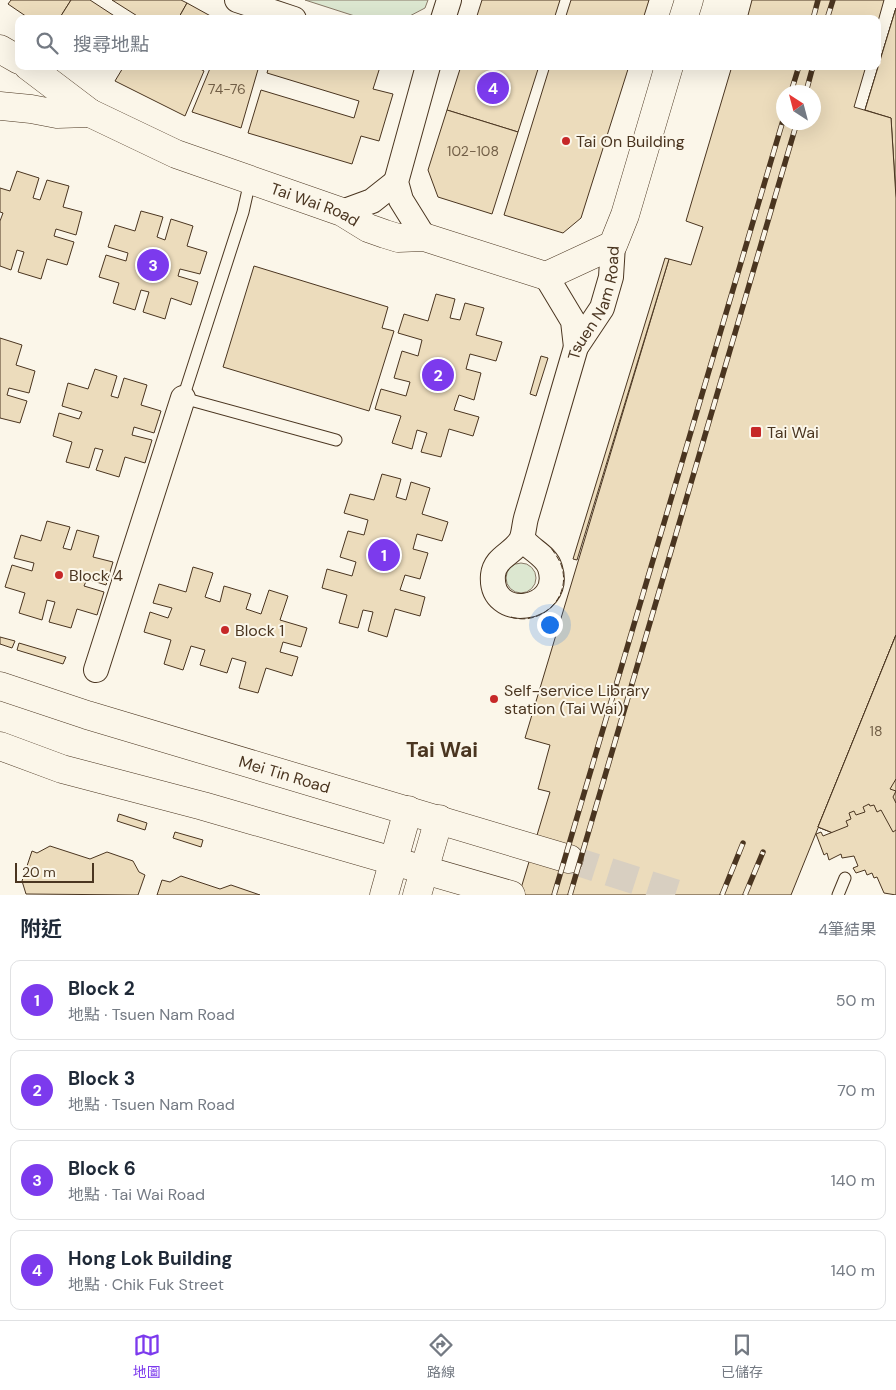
<!DOCTYPE html>
<html lang="zh-TW">
<meta charset="utf-8">
<style>
body{margin:0;font-family:"DM Sans","Noto Sans TC",sans-serif;background:#f6f6f7;color:#1f2937}
.compass{position:absolute;left:776px;top:85px;width:45px;height:45px;border-radius:50%;background:#fff;box-shadow:0 5px 20px #0002;rotate:324deg}
.scale{position:absolute;left:15px;bottom:12px;width:79px;box-sizing:border-box;padding-left:5px;border:2px solid #4a3520;border-top:0;font-size:14px;line-height:18px;white-space:nowrap;color:#4a3520;-webkit-text-stroke:4px #fbf6e9;paint-order:stroke}
.you{position:absolute;left:549px;top:624px;width:18px;height:18px;margin:-12px;border:4px solid #fff;border-radius:50%;background:#1a73e8;box-shadow:0 0 0 8px #1a73e833}
.badge{display:grid;place-items:center;width:32px;height:32px;border-radius:50%;background:#7c3aed;color:#fff;font-size:16px;font-weight:700}
.pin{position:absolute;translate:-50% -50%;border:2px solid #fff;box-shadow:0 1px 5px #0006}
.list{margin:0;padding:0;list-style:none}
h2{display:flex;justify-content:space-between;align-items:center;height:65px;margin:0;padding:0 20px;font-size:21px}
h2 small{font-size:16px;font-weight:400;color:#747a83}
.list li{display:grid;grid-template-columns:32px 1fr auto;gap:15px;align-items:center;box-sizing:border-box;height:80px;margin:0 10px 10px;padding:0 10px;border:1px solid #e0e1e3;border-radius:10px}
.list b{display:block;font-size:19px;white-space:nowrap}
.list p{margin:0;font-size:16px;white-space:nowrap;color:#747a83}
.list em{font-size:16px;font-style:normal;color:#747a83}
.icon{flex:none;width:28px;height:28px;fill:none;stroke:currentColor;stroke-width:2;stroke-linecap:round;stroke-linejoin:round}
.map{position:relative;flex:none;width:896px;height:895px;overflow:hidden}
.search{position:absolute;background:#fff;box-shadow:0 5px 20px #0002;left:15px;right:15px;top:15px;height:55px;display:flex;align-items:center;gap:12px;box-sizing:border-box;padding:0 18px;border-radius:10px;color:#747a83;font-size:19px}
.sheet{height:425px;background:#fff}
nav{display:flex;justify-content:space-around;align-items:center;box-sizing:border-box;height:70px;border-top:1px solid #e0e1e3;background:#fff;font-size:14px;color:#747a83}
nav a{display:grid;justify-items:center;gap:2px}
nav .on{color:#7c3aed}
.map>svg:first-child{display:block}
</style>
<div class="map">
<svg width="896" height="895" viewBox="0 0 896 895">
<rect width="100%" height="100%" fill="#fbf6e9"/>
<g fill="#dce7d0" stroke="#887966">
<path d="M 305,0 L 428,0 L 425,8 L 404,19 L 364,19 Z"/>
<circle cx="521" cy="578" r="15"/>
</g>
<g fill="#ecdcbc" stroke="#4a3520" fill-rule="evenodd">
<path d="M 11,0 L 71,0 L 59,19 L 30,19 L 8,4 Z"/>
<path d="M 71,0 L 90,0 L 119,19 L 59,19 Z"/>
<path d="M 112,0 L 181,0 L 187,3 L 178,19 L 142,19 Z"/>
<path d="M 482,0 L 560,0 L 554,19 L 476,19 Z"/>
<path d="M 571,0 L 649,0 L 643,19 L 565,19 Z"/>
<path d="M 752,0 L 884,0 L 877,25 L 877,19 L 747,19 Z"/>
<path d="M 187,3 L 216,19 L 178,19 Z"/>
<path d="M 896,8 L 896,198 L 891,118 L 865,110 Z"/>
<path d="M 896,8 L 896,198 L 891,118 L 865,110 Z"/>
<path d="M 896,8 L 896,198 L 891,118 L 865,110 Z"/>
<path d="M 124,66 L 195,66 L 204,71 L 185,116 L 115,81 Z"/>
<path d="M 211,66 L 259,66 L 241,128 L 192,112 Z"/>
<path d="M 269,66 L 380,67 L 373,89 L 393,94 L 379,141 L 361,136 L 352,164 L 248,133 L 261,90 L 354,118 L 359,101 L 267,73 Z"/>
<path d="M 461,66 L 539,66 L 518,132 L 447,110 Z"/>
<path d="M 550,66 L 629,66 L 581,218 L 563,233 L 504,215 Z"/>
<path d="M 732,66 L 866,66 L 854,107 L 891,118 L 896,198 L 896,635 L 791,895 L 519,895 L 550,792 L 538,789 L 550,745 L 525,738 L 669,259 L 691,265 L 703,227 L 686,221 ZM 784,92 L 814,92 L 814,122 L 784,122 Z"/>
<path d="M 447,110 L 518,132 L 492,214 L 438,197 L 428,170 Z"/>
<path d="M 17,171 L 39,178 L 33,198 L 40,200 L 47,180 L 69,186 L 63,207 L 82,212 L 76,235 L 56,229 L 54,236 L 74,242 L 67,265 L 47,259 L 41,279 L 18,272 L 24,252 L 17,250 L 11,270 L 0,266 L 0,221 L 3,213 L 0,212 L 0,188 L 10,191 Z"/>
<path d="M 141,211 L 163,217 L 157,237 L 165,240 L 171,219 L 193,226 L 187,246 L 207,252 L 200,274 L 180,269 L 178,276 L 198,282 L 191,305 L 171,298 L 165,319 L 143,312 L 149,292 L 141,290 L 135,310 L 113,303 L 119,283 L 99,277 L 106,255 L 126,261 L 128,253 L 108,247 L 115,225 L 135,231 Z"/>
<path d="M 665,258 L 669,259 L 577,560 L 573,559 Z"/>
<path d="M 254,266 L 388,307 L 382,328 L 394,331 L 369,411 L 223,367 Z"/>
<path d="M 436,294 L 455,299 L 450,318 L 460,320 L 465,303 L 484,308 L 476,335 L 502,342 L 496,361 L 470,354 L 466,369 L 481,373 L 474,400 L 459,395 L 454,410 L 479,417 L 473,436 L 449,429 L 441,457 L 421,452 L 427,433 L 417,430 L 412,449 L 392,443 L 401,416 L 375,409 L 381,389 L 406,396 L 410,382 L 394,378 L 402,351 L 418,356 L 422,340 L 398,333 L 404,314 L 428,321 Z"/>
<path d="M 0,338 L 22,345 L 16,365 L 35,371 L 29,393 L 9,388 L 7,395 L 27,401 L 20,423 L 0,418 Z"/>
<path d="M 541,356 L 548,358 L 536,396 L 530,394 Z"/>
<path d="M 95,369 L 117,376 L 111,396 L 118,398 L 124,378 L 147,385 L 141,405 L 161,411 L 154,433 L 134,427 L 132,435 L 152,440 L 145,463 L 125,457 L 119,477 L 96,470 L 103,450 L 95,448 L 89,468 L 66,462 L 72,442 L 53,436 L 59,413 L 79,419 L 82,412 L 62,406 L 68,383 L 88,389 Z"/>
<path d="M 382,474 L 401,479 L 396,497 L 406,500 L 411,482 L 430,488 L 422,514 L 448,522 L 442,541 L 417,534 L 413,549 L 428,553 L 420,579 L 405,575 L 400,590 L 425,597 L 420,616 L 395,609 L 387,637 L 368,631 L 373,612 L 363,610 L 358,628 L 339,623 L 347,595 L 322,588 L 327,569 L 352,576 L 356,562 L 340,557 L 348,531 L 364,535 L 368,520 L 344,513 L 350,494 L 374,500 Z"/>
<path d="M 47,521 L 70,527 L 63,548 L 71,550 L 77,530 L 99,536 L 93,557 L 113,562 L 106,585 L 87,579 L 84,586 L 104,592 L 97,615 L 77,609 L 71,628 L 49,622 L 55,602 L 47,600 L 42,620 L 19,613 L 25,593 L 5,587 L 12,565 L 32,571 L 34,563 L 14,558 L 21,535 L 41,541 Z"/>
<path d="M 193,567 L 213,573 L 205,597 L 220,602 L 224,586 L 251,594 L 246,609 L 261,614 L 269,590 L 288,596 L 280,620 L 307,628 L 301,647 L 283,642 L 280,652 L 298,657 L 292,676 L 266,668 L 258,693 L 239,688 L 246,662 L 232,658 L 227,673 L 200,665 L 205,650 L 191,646 L 183,670 L 164,664 L 171,640 L 144,632 L 150,612 L 168,618 L 172,608 L 153,603 L 159,584 L 186,592 Z"/>
<path d="M 896,635 L 896,858 L 818,827 Z"/>
<path d="M 896,635 L 896,858 L 818,827 Z"/>
<path d="M 896,635 L 896,858 L 818,827 Z"/>
<path d="M 0,637 L 15,641 L 12,648 L 0,644 Z"/>
<path d="M 19,643 L 66,657 L 63,664 L 17,650 Z"/>
<path d="M 896,779 L 896,803 L 893,797 L 896,791 L 890,789 Z"/>
<path d="M 869,804 L 870,806 L 874,805 L 877,812 L 881,810 L 893,832 L 896,830 L 896,895 L 884,893 L 877,877 L 874,878 L 872,873 L 867,875 L 865,870 L 856,873 L 853,868 L 858,866 L 854,856 L 842,858 L 841,854 L 829,860 L 827,853 L 824,855 L 816,834 L 821,832 L 823,836 L 848,826 L 846,821 L 851,819 L 849,813 L 854,811 L 856,815 L 865,812 L 863,807 Z"/>
<path d="M 119,814 L 147,823 L 145,830 L 117,821 Z"/>
<path d="M 175,832 L 203,840 L 201,847 L 173,838 Z"/>
<path d="M 50,846 L 90,859 L 107,852 L 133,861 L 139,872 L 145,875 L 138,895 L 26,894 L 22,881 L 32,851 L 37,853 Z"/>
<path d="M 181,876 L 220,889 L 231,885 L 260,895 L 157,895 L 162,880 L 170,882 Z"/>
</g>
<g fill="none" stroke-linecap="round" stroke-linejoin="round">
<path stroke="#d8cfc1" stroke-width="28" stroke-dasharray="28 14" stroke-linecap="butt" d="M 569,859 L 681,895"/>
<defs>
<g id="lane">
<path d="M 250,181 L 243,212 L 183,398 L 336,440"/>
<path d="M 838,895 L 845,878"/>
</g>
<g id="street">
<path d="M 237,0 L 294,19"/>
<path d="M 443,19 L 449,0"/>
<path d="M 342,212 L 372,201 L 396,182"/>
<path d="M 424,237 L 401,200 L 396,182 L 428,66"/>
<path d="M 546,276 L 573,321 L 576,347"/>
<path id="s1" d="M 522,538 C 530,550 546,555 550,568 C 564,612 489,622 493,575 C 495,557 513,554 521,540 C 524,534 524,525 526,518 L 576,347 L 602,308 L 611,277 L 613,245"/>
<path d="M 96,670 L 183,398"/>
</g>
<g id="secondary">
<path d="M 683,19 L 689,0"/>
<path d="M 0,49 L 19,60"/>
<path id="s2" d="M 28,66 L 90,113 L 176,154 L 342,212 L 368,228 L 385,234 L 398,238 L 424,237 L 546,276 L 613,245 L 625,215 L 669,66"/>
<path d="M 0,106 L 31,109 L 57,114 L 90,113"/>
<path id="s3" d="M 0,686 L 87,715 L 569,859"/>
<path d="M 0,746 L 62,769 L 203,806 L 511,895"/>
<path d="M 384,895 L 408,810"/>
<path d="M 417,895 L 439,819"/>
</g>
</defs>
<use href="#lane" stroke="#4a3520" stroke-width="13"/>
<use href="#street" stroke="#4a3520" stroke-width="26"/>
<use href="#secondary" stroke="#4a3520" stroke-width="29"/>
<use href="#lane" stroke="#fbf6e9" stroke-width="11"/>
<use href="#street" stroke="#fbf6e9" stroke-width="24"/>
<use href="#secondary" stroke="#fbf6e9" stroke-width="28"/>
<defs>
<g id="rail">
<path d="M 813,19 L 818,0"/>
<path d="M 827,19 L 833,0"/>
<path d="M 791,92 L 799,66"/>
<path d="M 806,92 L 813,66"/>
<path d="M 554,895 L 784,117"/>
<path d="M 570,895 L 797,122"/>
<path d="M 722,895 L 743,843"/>
<path d="M 745,895 L 763,852"/>
</g>
</defs>
<use href="#rail" stroke="#4a3520" stroke-width="5.5"/>
<use href="#rail" stroke="#fbf6e9" stroke-width="4" stroke-dasharray="11" stroke-linecap="butt"/>
<path stroke="#4a3520" stroke-width="1" stroke-dasharray="6 2.5" stroke-linecap="butt" d="M 511,617 C 539,626 568,601 563,572 C 562,563 556,555 551,548"/>
</g>
<g fill="#c62828" stroke="#fbf6e9" stroke-width="2">
<circle cx="566" cy="141" r="5"/>
<rect x="750" y="426" width="12" height="12" rx="2.5"/>
<circle cx="59" cy="575" r="5"/>
<circle cx="225" cy="630" r="5"/>
<circle cx="494" cy="699" r="5"/>
</g>
<g text-anchor="middle" stroke-width="4" stroke-linejoin="round" paint-order="stroke">
<g font-size="14" fill="#725f47">
<text x="227" y="94">74-76</text>
<text x="473" y="156">102-108</text>
<text x="876" y="736">18</text>
</g>
<g font-size="16" fill="#4a3520" stroke="#fbf6e9" text-anchor="start">
<text x="576" y="147">Tai On Building</text>
<text x="767" y="438">Tai Wai</text>
<text x="69" y="581">Block 4</text>
<text x="235" y="636">Block 1</text>
<text x="504" y="696">Self-service Library<tspan x="504" dy="18">station (Tai Wai)</tspan></text>
</g>
<g font-size="16" fill="#4a3520" stroke="#fbf6e9">
<text dy="6" stroke="none"><textPath href="#s2" startOffset="321">Tai Wai Road</textPath></text>
<text dy="6" stroke="none"><textPath href="#s1" startOffset="441">Tsuen Nam Road</textPath></text>
<text dy="6" stroke="none"><textPath href="#s3" startOffset="298">Mei Tin Road</textPath></text>
</g>
<g font-size="21" font-weight="bold" fill="#4a3520" stroke="#fbf6e9">
<text x="442" y="757">Tai Wai</text>
</g>
</g>
</svg>
<svg class="compass" viewBox="-18 -18 36 36"><path d="M0-13l5 13h-10z" fill="#e53935"/><path d="M0 13l5-13h-10z" fill="#747a83"/></svg>
<div class="scale">20 m</div>
<div class="you"></div>
<div class="pin badge" style="left:384px;top:555px">1</div>
<div class="pin badge" style="left:438px;top:375px">2</div>
<div class="pin badge" style="left:153px;top:265px">3</div>
<div class="pin badge" style="left:493px;top:88px">4</div>
<div class="search"><svg class="icon" aria-label="search" viewBox="0 0 24 24"><circle cx="10" cy="10" r="6"/><path d="M15 15l6 6"/></svg>搜尋地點</div>
</div>
<section class="sheet">
<h2>附近<small>4筆結果</small></h2>
<ul class="list">
<li><span class="badge">1</span><div><b>Block 2</b><p>地點 · Tsuen Nam Road</p></div><em>50 m</em></li>
<li><span class="badge">2</span><div><b>Block 3</b><p>地點 · Tsuen Nam Road</p></div><em>70 m</em></li>
<li><span class="badge">3</span><div><b>Block 6</b><p>地點 · Tai Wai Road</p></div><em>140 m</em></li>
<li><span class="badge">4</span><div><b>Hong Lok Building</b><p>地點 · Chik Fuk Street</p></div><em>140 m</em></li>
</ul>
</section>
<nav>
<a class="on"><svg class="icon" aria-label="map" viewBox="0 0 24 24"><path d="M3 6l6-2 6 2 6-2v14l-6 2-6-2-6 2zM9 4v14M15 6v14"/></svg>地圖</a>
<a><svg class="icon" aria-label="directions" viewBox="0 0 24 24"><path d="M12 3l9 9-9 9-9-9zM9 14v-3h6M13 9l2 2-2 2"/></svg>路線</a>
<a><svg class="icon" aria-label="saved" viewBox="0 0 24 24"><path d="M7 4h10v16l-5-4-5 4z"/></svg>已儲存</a>
</nav>
